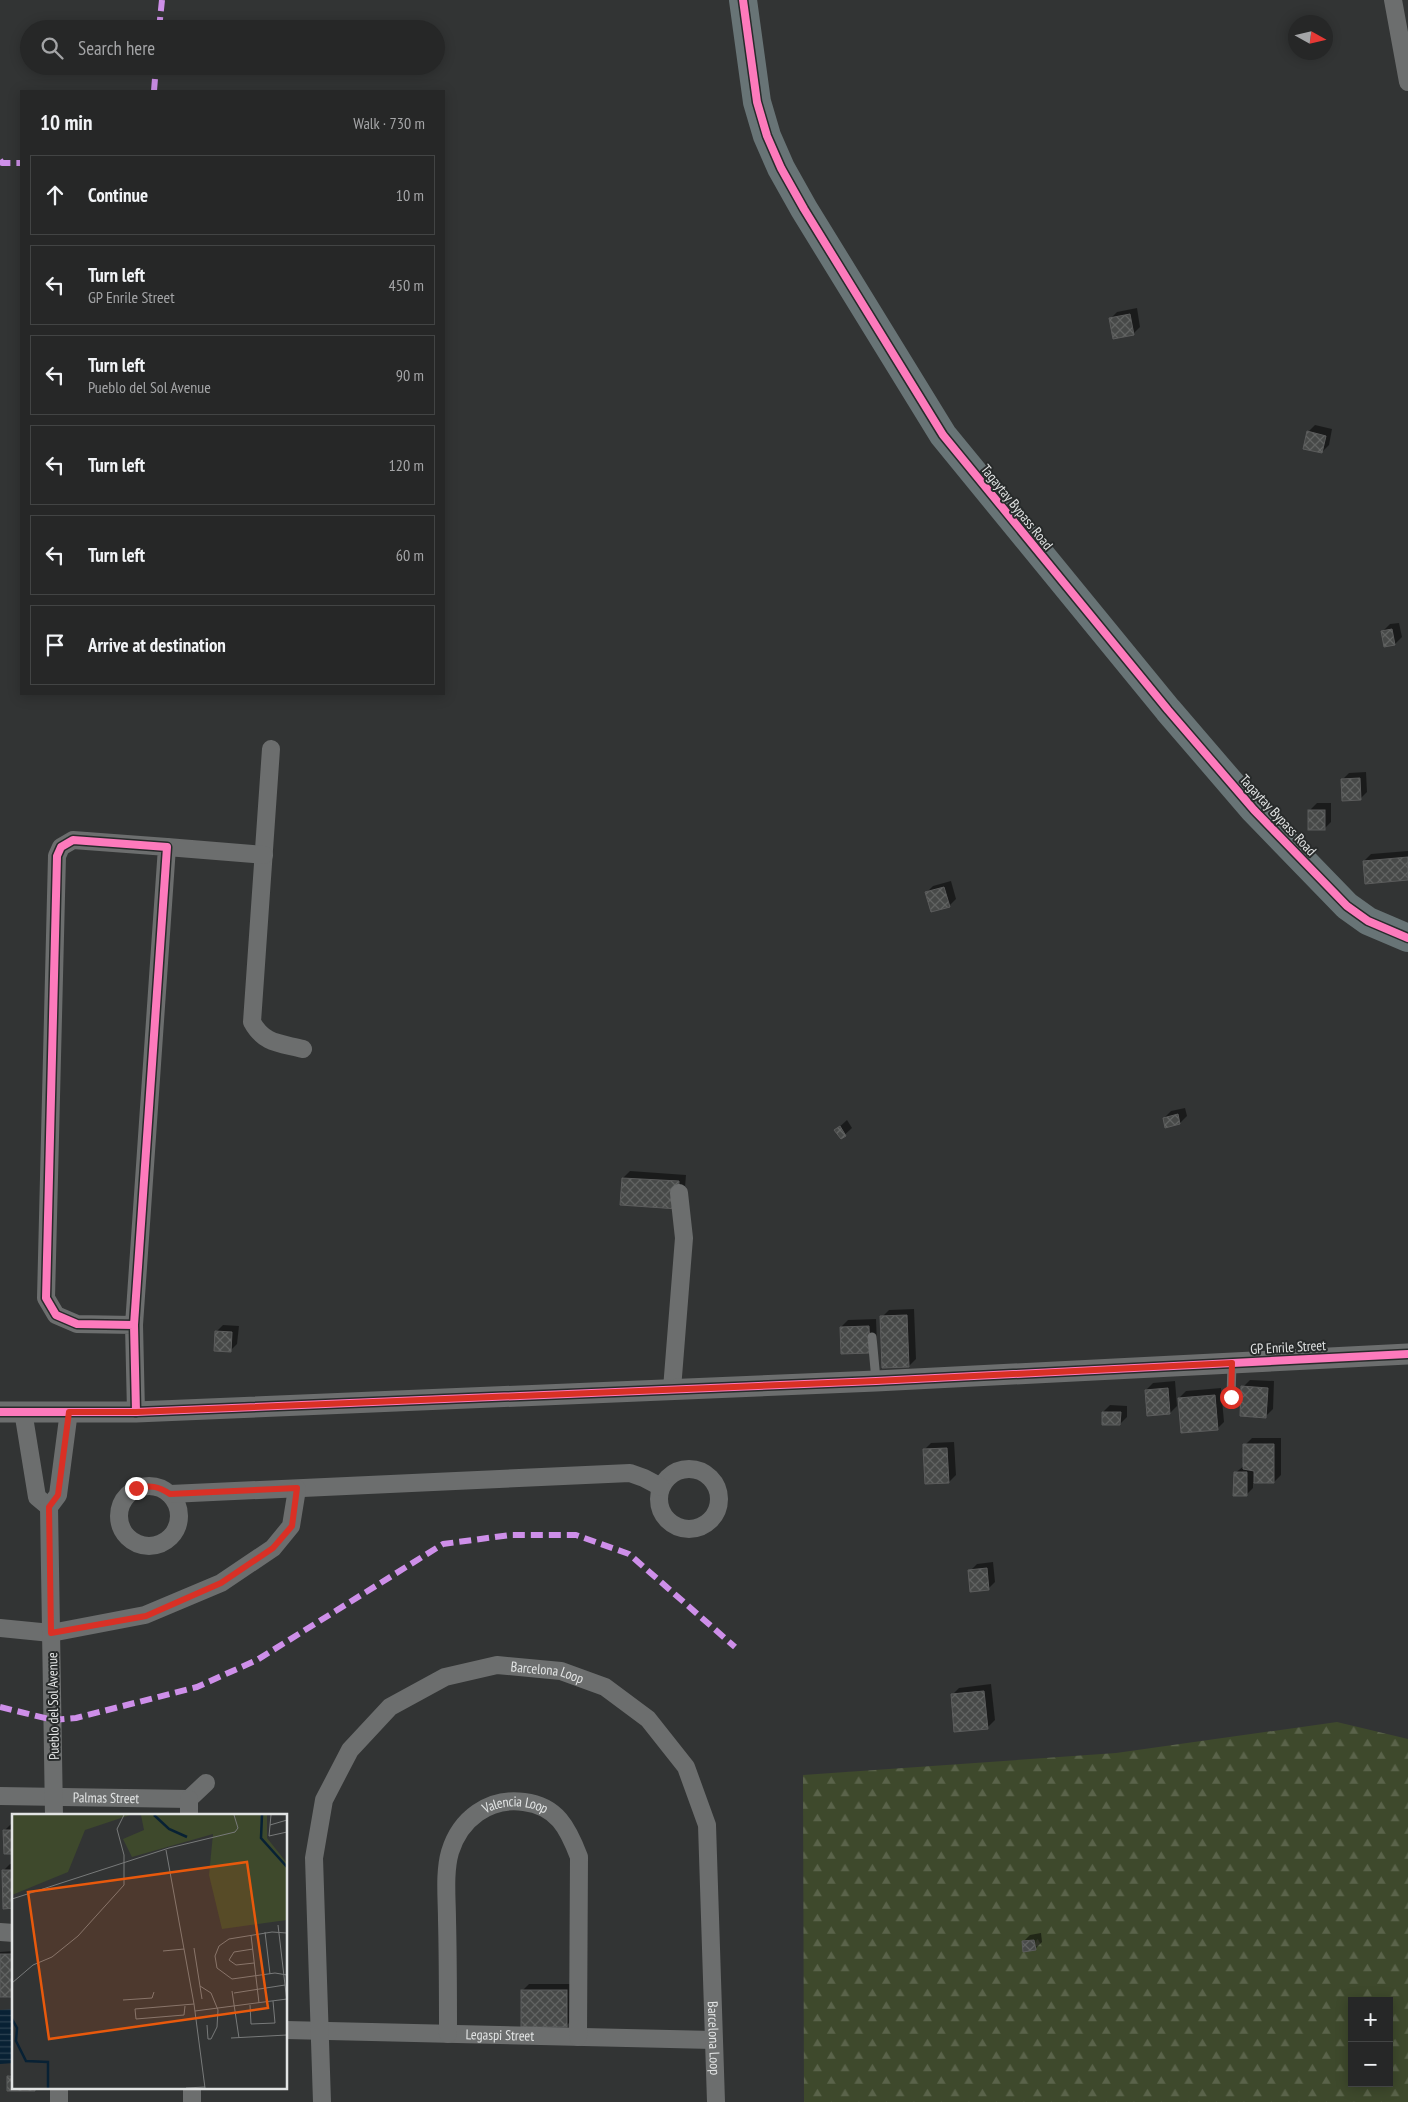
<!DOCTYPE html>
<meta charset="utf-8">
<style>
body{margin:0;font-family:"PT Sans Narrow",sans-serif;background:#2e2f2f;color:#f1f3f6}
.controls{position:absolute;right:15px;bottom:15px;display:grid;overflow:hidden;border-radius:0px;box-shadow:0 2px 12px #0003}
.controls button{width:45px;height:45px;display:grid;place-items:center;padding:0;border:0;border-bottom:1px solid #424444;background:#262727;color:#f1f3f6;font:25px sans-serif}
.compass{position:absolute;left:1288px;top:15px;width:45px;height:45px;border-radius:50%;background:#262727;box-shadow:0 2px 12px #0003;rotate:98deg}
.stop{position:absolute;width:15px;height:15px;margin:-11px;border:4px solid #d93025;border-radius:50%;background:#fff}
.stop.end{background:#d93025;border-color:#fff;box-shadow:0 1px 5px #0008}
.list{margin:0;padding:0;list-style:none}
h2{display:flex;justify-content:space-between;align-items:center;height:65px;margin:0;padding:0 20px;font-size:21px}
h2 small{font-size:16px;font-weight:400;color:#a4a5a7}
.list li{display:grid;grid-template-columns:32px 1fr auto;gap:15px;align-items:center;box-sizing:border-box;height:80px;margin:0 10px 10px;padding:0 10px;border:1px solid #424444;border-radius:0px}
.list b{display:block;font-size:19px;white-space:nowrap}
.list p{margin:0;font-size:16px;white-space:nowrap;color:#a4a5a7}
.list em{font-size:16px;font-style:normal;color:#a4a5a7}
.icon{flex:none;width:28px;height:28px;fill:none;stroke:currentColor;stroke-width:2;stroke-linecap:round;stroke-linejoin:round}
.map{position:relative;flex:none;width:1408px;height:2102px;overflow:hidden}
.search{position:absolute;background:#262727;box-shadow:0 2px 12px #0003;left:20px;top:20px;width:425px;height:55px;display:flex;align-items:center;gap:12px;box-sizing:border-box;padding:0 18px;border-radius:28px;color:#a4a5a7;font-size:19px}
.panel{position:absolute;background:#262727;box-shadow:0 2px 12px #0003;left:20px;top:90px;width:425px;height:605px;border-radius:0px}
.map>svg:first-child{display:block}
</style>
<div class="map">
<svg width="1408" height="2102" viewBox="0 0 1408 2102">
<defs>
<pattern id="forest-firs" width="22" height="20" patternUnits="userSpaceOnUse" patternTransform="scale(1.25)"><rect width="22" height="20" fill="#3e492c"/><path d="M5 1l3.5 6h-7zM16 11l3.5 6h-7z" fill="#5a634a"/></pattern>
<pattern id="water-rules" width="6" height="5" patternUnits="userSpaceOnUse" patternTransform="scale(1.25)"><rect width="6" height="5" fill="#082134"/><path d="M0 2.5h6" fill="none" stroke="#2c4151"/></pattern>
<pattern id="building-cross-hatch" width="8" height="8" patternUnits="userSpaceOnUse" patternTransform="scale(1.25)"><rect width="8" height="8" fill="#474948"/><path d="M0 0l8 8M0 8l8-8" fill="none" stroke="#616362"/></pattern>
</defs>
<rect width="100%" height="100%" fill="#323434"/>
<path fill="url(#forest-firs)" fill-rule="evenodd" d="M 1337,1722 L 1408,1739 L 1408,2102 L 804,2102 L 803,1775 L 1116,1753 ZM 1352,2001 L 1389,2001 L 1389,2083 L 1352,2083 Z"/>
<path fill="url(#water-rules)" d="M 14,2009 L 14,2063 L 0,2064 L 0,2010 Z"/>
<g fill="#0007">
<path d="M 1137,308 L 1140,327 L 1133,334 L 1110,319 L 1117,312 Z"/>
<path d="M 1315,425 L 1332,429 L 1329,445 L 1322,452 L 1308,432 Z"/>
<path d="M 1399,623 L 1402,637 L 1395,644 L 1383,631 L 1390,624 Z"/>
<path d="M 1366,772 L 1367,792 L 1360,799 L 1342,780 L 1349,773 Z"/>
<path d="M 1317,803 L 1331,803 L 1331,822 L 1324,829 L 1310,810 Z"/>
<path d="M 1408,851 L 1408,879 L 1364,861 L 1371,854 Z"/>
<path d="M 951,881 L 956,899 L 949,906 L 926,893 L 933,886 Z"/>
<path d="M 1185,1108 L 1187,1116 L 1180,1123 L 1164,1118 L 1171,1111 Z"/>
<path d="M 847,1120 L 852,1128 L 841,1138 L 836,1130 Z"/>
<path d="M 630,1171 L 686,1175 L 684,1200 L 623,1178 Z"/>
<path d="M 914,1309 L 916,1359 L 909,1366 L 882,1317 L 889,1310 Z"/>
<path d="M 876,1319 L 877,1345 L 841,1327 L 848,1320 Z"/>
<path d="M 223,1325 L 239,1326 L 237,1344 L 230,1351 L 216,1332 Z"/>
<path d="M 1250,1380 L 1274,1381 L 1273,1409 L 1266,1416 L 1243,1387 Z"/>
<path d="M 1175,1381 L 1177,1406 L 1170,1413 L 1146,1390 L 1153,1383 Z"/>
<path d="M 1221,1388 L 1224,1422 L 1217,1429 L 1179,1398 L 1186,1391 Z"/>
<path d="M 1110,1405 L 1127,1406 L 1127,1417 L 1120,1424 L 1103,1412 Z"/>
<path d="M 1252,1438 L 1281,1438 L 1281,1475 L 1274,1482 L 1253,1482 L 1253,1488 L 1246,1495 L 1235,1473 L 1244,1466 L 1245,1445 Z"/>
<path d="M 954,1442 L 956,1475 L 949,1482 L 924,1450 L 931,1443 Z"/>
<path d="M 993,1562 L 995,1582 L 988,1589 L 970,1571 L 977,1564 Z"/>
<path d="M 991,1684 L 995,1720 L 988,1727 L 952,1695 L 959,1688 Z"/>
<path d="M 11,1824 L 14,1824 L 14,1853 L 4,1831 Z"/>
<path d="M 10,1864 L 14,1864 L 14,1907 L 3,1871 Z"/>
<path d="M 1041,1933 L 1042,1942 L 1035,1949 L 1023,1942 L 1030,1935 Z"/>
<path d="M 14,1951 L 14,1995 L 0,1996 L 0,1952 Z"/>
<path d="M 529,1984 L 574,1984 L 574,2018 L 567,2025 L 522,1991 Z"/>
<path d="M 14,2071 L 14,2088 L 36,2088 L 8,2090 L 8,2077 Z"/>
</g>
<g fill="url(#building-cross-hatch)" stroke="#5b5c5c">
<path d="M 1130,314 L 1134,335 L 1113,339 L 1109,318 Z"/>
<path d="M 1307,431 L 1326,436 L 1322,453 L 1303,449 Z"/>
<path d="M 1392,629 L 1395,645 L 1384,647 L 1381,631 Z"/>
<path d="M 1360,778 L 1361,800 L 1342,801 L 1341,779 Z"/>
<rect x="1308" y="810" width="17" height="20"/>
<path d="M 1408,857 L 1408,880 L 1365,884 L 1363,861 Z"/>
<path d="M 944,887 L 950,907 L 931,912 L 925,892 Z"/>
<path d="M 1178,1114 L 1180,1124 L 1165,1128 L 1163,1118 Z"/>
<path d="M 840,1126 L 846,1136 L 841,1139 L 834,1130 Z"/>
<path d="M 622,1178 L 679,1181 L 678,1209 L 620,1205 Z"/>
<path d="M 907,1315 L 909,1367 L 882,1368 L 880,1316 Z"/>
<path d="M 869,1326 L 870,1353 L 841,1354 L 840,1327 Z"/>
<path d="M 215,1331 L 232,1332 L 231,1352 L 214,1351 Z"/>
<path d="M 1241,1386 L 1268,1388 L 1266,1418 L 1240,1416 Z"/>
<path d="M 1168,1388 L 1170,1414 L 1147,1416 L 1145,1390 Z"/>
<path d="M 1215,1395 L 1218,1430 L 1181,1433 L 1178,1398 Z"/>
<path d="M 1102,1412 L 1121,1412 L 1120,1425 L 1102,1425 Z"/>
<path d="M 1243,1444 L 1274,1444 L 1274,1483 L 1254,1483 L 1254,1471 L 1243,1469 Z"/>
<path d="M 947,1448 L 949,1483 L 925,1484 L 923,1449 Z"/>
<path d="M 1234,1472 L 1247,1472 L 1247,1496 L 1233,1496 Z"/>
<path d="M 987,1568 L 989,1590 L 970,1592 L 968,1570 Z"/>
<path d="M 984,1691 L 988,1729 L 954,1732 L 951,1694 Z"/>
<path d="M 3,1830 L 14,1830 L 14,1854 L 4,1854 Z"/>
<path d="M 2,1870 L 14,1870 L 14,1908 L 3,1909 Z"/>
<path d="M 1034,1940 L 1036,1950 L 1023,1952 L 1022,1941 Z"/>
<rect x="0" y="1954" width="14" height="43"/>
<rect x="521" y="1990" width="46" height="37"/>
<path d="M 7,2076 L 14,2076 L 14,2088 L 35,2088 L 35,2091 L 7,2091 Z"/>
</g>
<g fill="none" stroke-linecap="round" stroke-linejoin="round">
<g stroke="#6c6e6e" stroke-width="9">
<path d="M 872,1337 L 876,1380"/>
<path d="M 1231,1397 L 1232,1363"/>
</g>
<g stroke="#6c6e6e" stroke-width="18">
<path d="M 1393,0 L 1408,82"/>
<path d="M 271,749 L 252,1022 C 264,1044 280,1043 303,1049"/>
<path d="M 167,847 L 264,855"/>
<path d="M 134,1325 L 77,1324 L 56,1315 L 46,1298 L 57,856 L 61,847 L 73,840 L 167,847 L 134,1325 L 136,1412"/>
<path d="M 672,1389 L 684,1238 L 679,1193"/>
<path d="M 23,1411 L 37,1497 L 49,1507"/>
<circle cx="689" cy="1499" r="30"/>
<circle cx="149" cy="1516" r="30"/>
<path d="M 170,1494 L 630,1473 L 644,1478 L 661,1487"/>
<path d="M 0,1628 L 51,1633 L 145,1615 L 221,1583 L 273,1548 L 291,1526 L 297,1489"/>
<path id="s1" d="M 0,1796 L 189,1799 L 206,1783"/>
<path d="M 189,1799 L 189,1816"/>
<path d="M 54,1816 L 49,1507 L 58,1495 L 69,1411"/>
<path d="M 0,1932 L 14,1933"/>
<path id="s2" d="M 286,2030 L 713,2040"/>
<path id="s3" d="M 448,2034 C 448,1996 448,1958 447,1920 C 447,1899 444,1873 450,1852 C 460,1819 489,1797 524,1802 C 557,1806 568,1828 579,1857 L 578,2037"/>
<path d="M 59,2088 L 59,2102"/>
<path d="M 192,2088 L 192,2102"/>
<path id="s4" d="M 322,2102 L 314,1858 L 324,1800 L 350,1750 L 390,1707 L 445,1677 L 497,1665 L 561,1671 L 605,1687 L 648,1719 L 686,1767 L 707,1825 L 716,2102"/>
</g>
<path stroke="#6c6e6e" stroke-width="21" d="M 0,1412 L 136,1412 L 876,1381 L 1408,1354"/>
<path stroke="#687476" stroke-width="28" d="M 743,0 L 757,102 L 767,136 L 781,168 L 804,209 L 943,435 L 1168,710 L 1254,810 L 1347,906 L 1368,921 L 1408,938"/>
<g stroke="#ce8fe9" stroke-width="6" stroke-dasharray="12 6" stroke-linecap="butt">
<path d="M 159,29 L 162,0"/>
<path d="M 154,91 L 156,66"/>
<path d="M 0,160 L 2,163 L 21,163"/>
<path d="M 0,1707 L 53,1720 L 76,1718 L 197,1687 L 257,1660 L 443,1544 L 510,1535 L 576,1535 L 629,1554 L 735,1647"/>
</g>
<defs>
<g id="cycleway">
<path d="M 743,0 L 757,102 L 767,136 L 781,168 L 804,209 L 943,435 L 1168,710 L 1254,810 L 1347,906 L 1368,921 L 1408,938"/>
<path d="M 134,1325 L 77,1324 L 56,1315 L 46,1298 L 57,856 L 61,847 L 73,840 L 167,847 L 134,1325 L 136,1412"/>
<path d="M 0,1412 L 136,1412 L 876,1381 L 1408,1354"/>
</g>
</defs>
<use href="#cycleway" stroke="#282b2b" stroke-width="11"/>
<use href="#cycleway" stroke="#fd7abc" stroke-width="8"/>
</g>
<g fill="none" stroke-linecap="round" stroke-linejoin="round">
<path stroke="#d93025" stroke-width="6" d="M 136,1488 C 150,1485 158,1486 170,1494 L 297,1488 L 292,1526 L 273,1548 L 221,1583 L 146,1616 L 51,1633 L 49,1507 L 58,1495 L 69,1412 L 136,1412 L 876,1381 L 1232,1363 L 1231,1397"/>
</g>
<g text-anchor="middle" stroke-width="4" stroke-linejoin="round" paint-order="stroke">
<g font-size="14" fill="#e2e4e4" stroke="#282b2b">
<text transform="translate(1017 507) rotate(51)" y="5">Tagaytay Bypass Road</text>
<text transform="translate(1278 815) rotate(47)" y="5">Tagaytay Bypass Road</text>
<text transform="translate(1288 1347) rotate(-3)" y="5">GP Enrile Street</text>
<text dy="5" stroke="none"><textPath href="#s4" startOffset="585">Barcelona Loop</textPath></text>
<text transform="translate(53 1706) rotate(-91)" y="5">Pueblo del Sol Avenue</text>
<text dy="5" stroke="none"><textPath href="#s1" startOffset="106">Palmas Street</textPath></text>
<text dy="5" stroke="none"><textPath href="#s3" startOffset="271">Valencia Loop</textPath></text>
<text dy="5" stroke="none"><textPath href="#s2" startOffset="214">Legaspi Street</textPath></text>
<text dy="5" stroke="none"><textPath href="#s4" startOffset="1035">Barcelona Loop</textPath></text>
</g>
</g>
<g transform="translate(12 1814)">
<rect width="275" height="275" fill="#323434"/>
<path d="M 0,1 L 118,1 L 73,16 L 56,58 L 0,81 ZM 129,1 L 255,1 L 255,24 L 275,49 L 275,106 L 210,115 L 197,61 L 201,20 L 120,43 L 111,25 L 132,16 Z" fill="#3e492c"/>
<path fill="none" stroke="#082134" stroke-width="2.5" d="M 142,1 L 157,15 L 175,23M 250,1 L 249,24 L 275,53M 0,205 L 5,214 L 4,227 L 14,247 L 36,248 L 36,274"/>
<path fill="none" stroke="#787a7a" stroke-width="1" d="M 259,1 L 257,22 L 275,18M 258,11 L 275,6M 154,36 L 182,190 L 193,274M 0,85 L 157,34 L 223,18 L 226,14 L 222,1M 266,111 L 275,188M 253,118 L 258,160M 275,119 L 260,118 L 217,125 L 207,132 L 203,142 L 205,154 L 220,165 L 263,159 L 275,161M 239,121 L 247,189M 182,134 L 190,185M 241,135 L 222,138 L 217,146 L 224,151 L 242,149M 151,137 L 172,135M 0,169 L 21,151 L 40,143 L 66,122 L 112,71 L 112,41 L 105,15 L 112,1M 188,172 L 199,179 L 206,196 L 205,213 L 199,225 L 196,225 L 195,211M 220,177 L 227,224M 222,179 L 273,171M 111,186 L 140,184 L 142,178M 261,187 L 263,209M 238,191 L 239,210M 173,192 L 172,201 L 124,205 L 123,195 L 182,190M 183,197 L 275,185M 239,210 L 263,209M 219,224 L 275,221M 174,274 L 193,273"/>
<path fill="#e8590c" fill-opacity="0.15" stroke="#e8590c" stroke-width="2.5" d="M 235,48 L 256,194 L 37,225 L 16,78 Z"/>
<rect width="275" height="275" fill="none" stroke="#e2e4e4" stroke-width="2.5"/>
</g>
</svg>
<div class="controls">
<button>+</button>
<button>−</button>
</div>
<svg class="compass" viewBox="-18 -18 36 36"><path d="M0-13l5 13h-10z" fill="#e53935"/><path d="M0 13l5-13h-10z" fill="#a4a5a7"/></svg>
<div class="stop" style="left:1231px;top:1397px"></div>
<div class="stop end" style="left:136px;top:1488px"></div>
<div class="search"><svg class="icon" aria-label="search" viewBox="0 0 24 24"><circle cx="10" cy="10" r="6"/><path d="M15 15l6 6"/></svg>Search here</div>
<section class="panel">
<h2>10 min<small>Walk · 730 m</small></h2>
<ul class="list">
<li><svg class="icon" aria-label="ahead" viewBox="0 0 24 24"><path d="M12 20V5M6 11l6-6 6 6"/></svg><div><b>Continue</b></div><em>10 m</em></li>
<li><svg class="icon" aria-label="left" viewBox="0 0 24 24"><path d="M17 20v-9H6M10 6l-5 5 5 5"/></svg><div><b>Turn left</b><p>GP Enrile Street</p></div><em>450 m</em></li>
<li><svg class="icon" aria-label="left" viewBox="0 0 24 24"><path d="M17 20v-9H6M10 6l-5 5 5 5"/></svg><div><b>Turn left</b><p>Pueblo del Sol Avenue</p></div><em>90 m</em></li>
<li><svg class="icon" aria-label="left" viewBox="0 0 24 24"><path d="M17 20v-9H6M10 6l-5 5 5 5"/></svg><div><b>Turn left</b></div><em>120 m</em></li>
<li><svg class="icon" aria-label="left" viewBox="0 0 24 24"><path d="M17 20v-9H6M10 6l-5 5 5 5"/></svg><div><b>Turn left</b></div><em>60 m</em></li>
<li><svg class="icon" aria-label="arrive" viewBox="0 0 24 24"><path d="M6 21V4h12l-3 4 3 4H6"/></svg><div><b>Arrive at destination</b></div></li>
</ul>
</section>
</div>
